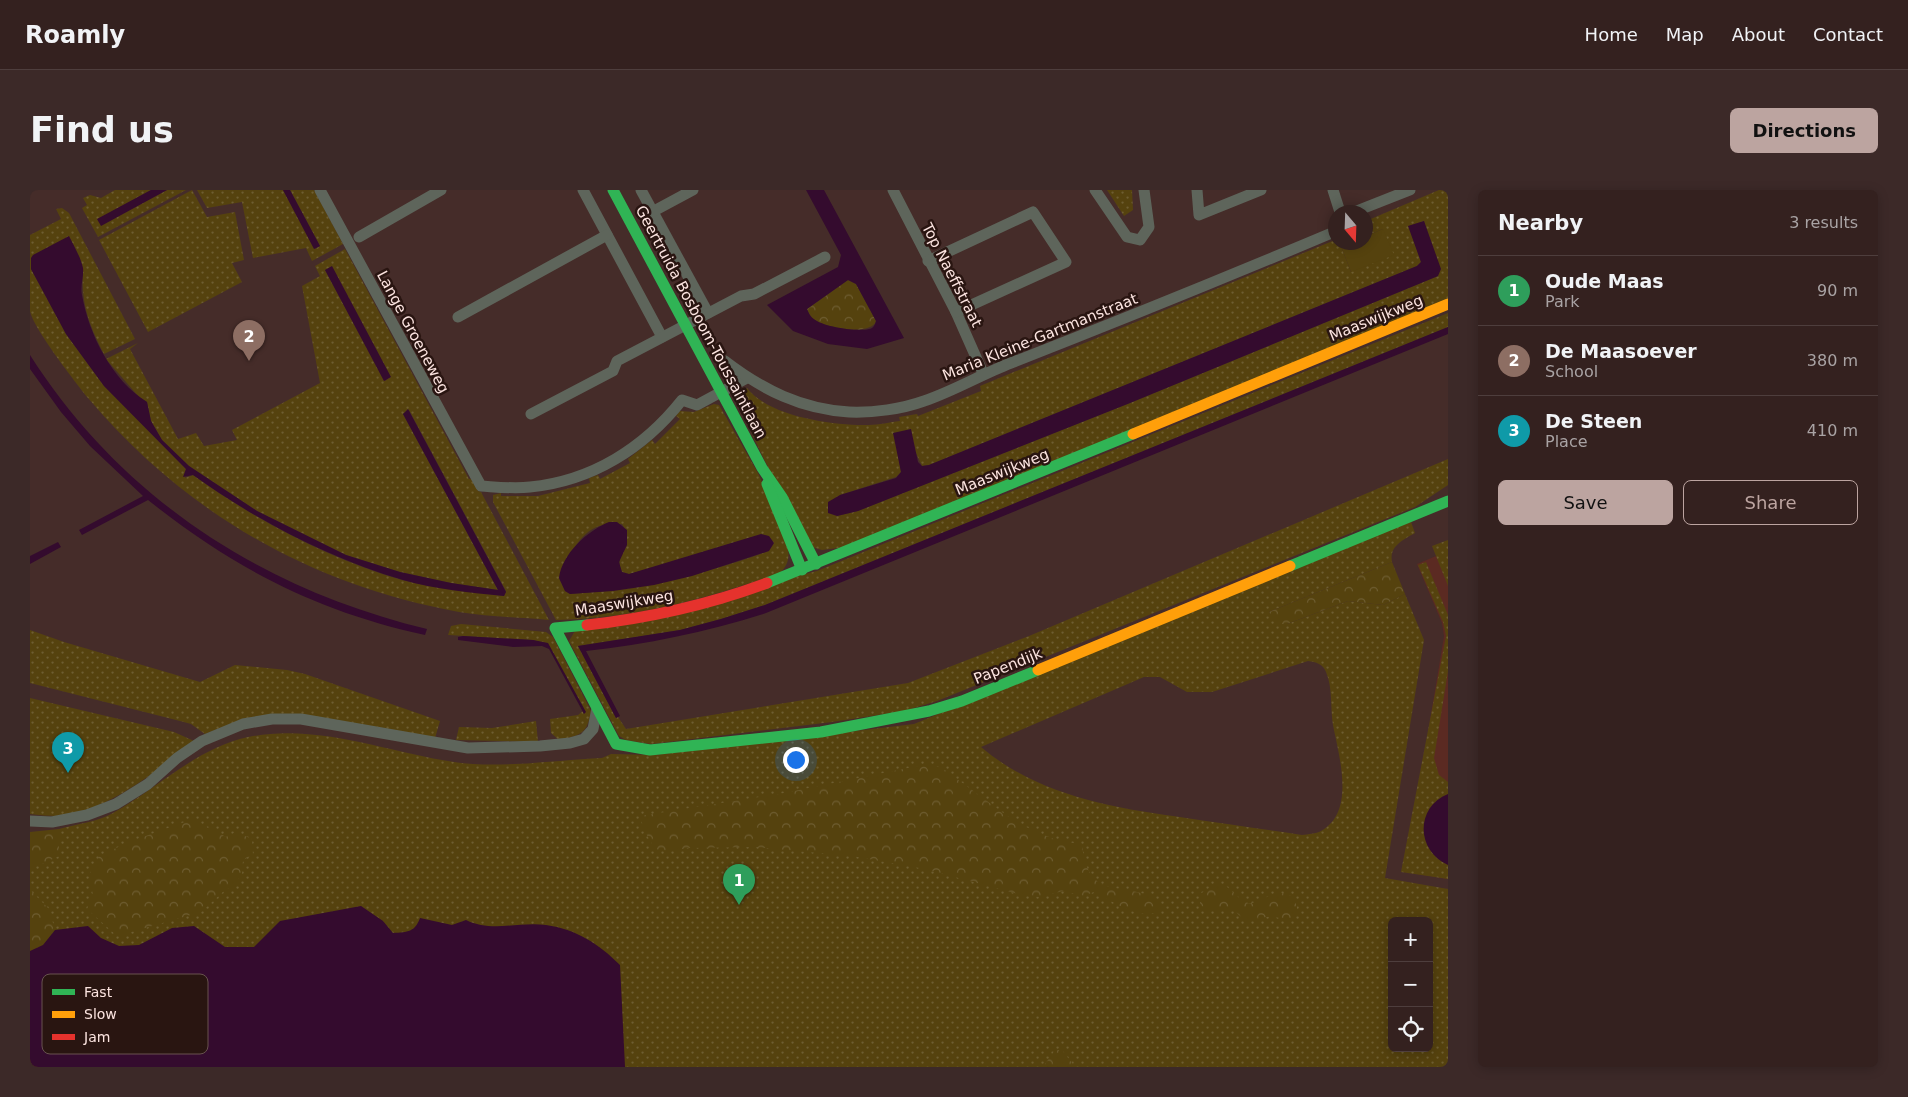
<!DOCTYPE html>
<meta charset="utf-8">
<style>
body{margin:0;font-family:"DejaVu Sans",sans-serif;background:#3c2928;color:#f1f3f6}
.controls{position:absolute;right:15px;bottom:15px;display:grid;overflow:hidden;border-radius:8px;box-shadow:0 2px 12px #0003}
.controls button{width:45px;height:45px;display:grid;place-items:center;padding:0;border:0;border-bottom:1px solid #4e3e3d;background:#34211f;color:#f1f3f6;font:25px sans-serif}
.compass{position:absolute;left:1298px;top:15px;width:45px;height:45px;border-radius:50%;background:#34211f;box-shadow:0 2px 12px #0003;rotate:161deg}
.you{position:absolute;left:765px;top:569px;width:18px;height:18px;margin:-12px;border:4px solid #fff;border-radius:50%;background:#1a73e8;box-shadow:0 0 0 8px #1a73e833}
.badge{display:grid;place-items:center;width:32px;height:32px;border-radius:50%;background:#bca4a0;color:#fff;font-size:16px;font-weight:700}
.pin{position:absolute;translate:-50% -41px;filter:drop-shadow(0 1px 2px #0008)}
.pin::after{content:'';position:absolute;top:26px;width:18px;height:15px;background:inherit;clip-path:polygon(0 0,100% 0,50% 100%)}
.list{margin:0;padding:0;list-style:none}
h2{display:flex;justify-content:space-between;align-items:center;height:65px;margin:0;padding:0 20px;font-size:21px}
h2 small{font-size:16px;font-weight:400;color:#a9a3a4}
.list li{display:grid;grid-template-columns:32px 1fr auto;gap:15px;align-items:center;box-sizing:border-box;height:70px;padding:0 20px;border-top:1px solid #4e3e3d}
.list b{display:block;font-size:19px;white-space:nowrap}
.list p{margin:0;font-size:16px;white-space:nowrap;color:#a9a3a4}
.list em{font-size:16px;font-style:normal;color:#a9a3a4}
.actions{display:flex;gap:10px;padding:15px 20px}
.actions a{flex:1;padding:11px 0;border:1px solid #bca4a0;border-radius:8px;text-align:center;font-size:18px;color:#bca4a0}
.actions .main{background:#bca4a0;color:#111}
.icon{flex:none;width:28px;height:28px;fill:none;stroke:currentColor;stroke-width:2;stroke-linecap:round;stroke-linejoin:round}
.map{position:relative;flex:none;width:1418px;height:877px;overflow:hidden;border-radius:8px}
header{display:flex;align-items:center;gap:30px;box-sizing:border-box;height:70px;padding:0 25px;background:#34211f;border-bottom:1px solid #4e3e3d}
header strong{font-size:24px}
nav{display:flex;gap:28px;margin-inline-start:auto;font-size:18px}
.intro{display:flex;align-items:center;justify-content:space-between;box-sizing:border-box;height:120px;padding:0 30px}
h1{margin:0;font-size:35px}
.button{padding:12px 22px;border-radius:8px;background:#bca4a0;color:#111;font-size:18px;font-weight:700}
main{display:flex;gap:30px;padding:0 30px}
aside{flex:1;background:#34211f;border-radius:8px;box-shadow:0 2px 12px #0003}
.map>svg:first-child{display:block}
</style>
<header>
<strong>Roamly</strong>
<nav><a>Home</a><a>Map</a><a>About</a><a>Contact</a></nav>
</header>
<div class="intro"><h1>Find us</h1><a class="button">Directions</a></div>
<main>
<div class="map">
<svg width="1418" height="877" viewBox="0 0 1418 877">
<defs>
<pattern id="grass-dots" width="8" height="8" patternUnits="userSpaceOnUse" patternTransform="scale(1.25)"><rect width="8" height="8" fill="#55420e"/><path d="M2 2h.1M6 6h.1" fill="none" stroke="#6e5d31" stroke-width="1.8" stroke-linecap="round"/></pattern>
<pattern id="forest-crowns" width="20" height="18" patternUnits="userSpaceOnUse" patternTransform="scale(1.25)"><rect width="20" height="18" fill="#55420e"/><path d="M2 6a3 3 0 1 1 6 0M12 15a3 3 0 1 1 6 0" fill="none" stroke="#6e5d31"/></pattern>
</defs>
<rect width="100%" height="100%" fill="#452c29"/>
<path fill="#5b2a22" d="M 1418,361 L 1418,689 L 1375,682 L 1414,446 L 1412,433 L 1387,374 Z"/>
<g fill="url(#grass-dots)" fill-rule="evenodd">
<path d="M 85,0 L 121,0 L 68,29 L 71,35 L 137,0 L 156,0 L 68,47 L 52,18 L 57,15 L 53,8 L 60,5 L 71,8 Z"/>
<path d="M 162,0 L 177,27 L 205,22 L 214,70 L 202,73 L 212,92 L 118,142 L 69,50 Z"/>
<path d="M 167,0 L 253,0 L 285,59 L 290,56 L 260,0 L 284,0 L 313,54 L 282,71 L 276,58 L 223,68 L 212,12 L 177,18 Z"/>
<path d="M 1077,0 L 1102,0 L 1103,20 L 1094,26 Z"/>
<path d="M 1409,0 L 1418,0 L 1418,111 L 816,357 L 792,360 L 782,357 C 767,335 709,226 708,204 L 717,198 C 739,227 804,236 839,235 C 849,235 860,232 870,231 L 869,227 L 887,224 L 888,226 L 951,201 L 950,196 L 1305,50 L 1311,56 L 1321,82 L 1353,39 L 1336,46 L 1336,31 ZM 1394,31 L 1408,86 L 1100,213 L 828,321 L 807,326 L 810,305 L 866,287 L 871,282 L 864,243 L 886,263 L 892,276 L 899,275 L 1387,76 L 1391,72 L 1379,36 Z"/>
<path d="M 32,18 L 39,23 L 105,149 L 74,164 C 58,132 51,114 53,78 L 1,79 L 36,144 L 74,196 L 156,279 L 155,288 L 163,285 C 226,330 298,369 372,390 C 405,399 441,401 474,406 L 476,401 L 379,220 L 373,224 L 468,400 L 421,393 L 370,382 L 316,365 L 227,321 L 159,276 L 132,250 L 121,231 L 117,212 L 109,207 L 76,169 L 108,153 L 100,159 L 148,249 L 166,243 L 174,256 L 207,250 L 202,240 L 290,193 L 272,96 L 290,86 L 285,76 L 315,59 L 439,289 L 441,289 L 448,301 L 451,302 L 519,430 C 489,427 458,427 429,422 C 281,395 155,323 58,208 C 46,193 3,138 0,121 C 0,100 0,67 0,45 L 31,29 L 26,19 ZM 301,77 L 360,187 L 355,191 L 295,80 Z"/>
<path d="M 1418,123 L 1418,137 L 735,415 L 691,429 L 650,440 L 548,456 L 586,528 L 588,527 L 596,539 L 878,493 L 999,446 L 1418,269 L 1418,295 L 1385,317 L 907,511 L 874,521 L 802,532 L 621,554 L 596,550 L 589,546 L 539,451 L 545,441 L 787,381 Z"/>
<path d="M 684,214 L 689,215 L 729,285 L 757,354 C 760,366 759,374 750,383 C 675,409 607,428 526,430 L 463,312 L 463,305 L 471,303 L 471,306 L 508,306 L 560,293 L 559,288 L 568,285 L 570,289 L 600,273 L 598,269 L 622,250 L 625,254 L 650,229 L 646,226 L 650,221 L 664,222 ZM 592,334 C 607,355 582,365 592,382 L 599,384 L 648,371 L 739,361 C 673,385 609,400 540,404 L 535,401 L 529,388 C 535,371 550,342 569,336 C 576,334 585,335 592,334 Z"/>
<path d="M 1381,332 L 1385,343 C 1373,350 1359,356 1362,372 L 1239,422 L 1257,434 L 1318,411 L 1353,415 L 1375,404 L 1394,450 L 1355,688 L 1418,699 L 1418,877 L 0,877 L 0,645 L 29,642 L 29,639 C 46,634 68,632 83,623 C 128,598 167,558 218,547 C 288,533 356,562 424,572 C 469,579 526,570 572,568 L 581,564 L 625,565 L 884,534 L 1355,339 ZM 1278,471 C 1286,472 1293,474 1296,482 C 1303,498 1300,518 1303,535 C 1309,566 1326,622 1291,641 C 1286,644 1278,644 1272,645 C 1234,639 1195,634 1156,628 C 1083,618 1009,606 951,557 L 1114,487 L 1130,487 L 1157,502 L 1182,502 ZM 1362,731 L 1399,731 L 1399,858 L 1362,858 Z"/>
<path d="M 1418,350 L 1418,396 L 1402,356 Z"/>
<path d="M 1396,372 L 1418,425 L 1418,481 L 1404,568 L 1409,585 L 1418,592 L 1418,689 L 1371,682 L 1416,446 L 1413,432 L 1388,375 Z"/>
<path d="M 431,434 L 516,442 L 523,447 L 561,521 C 557,544 551,545 529,550 L 521,543 L 520,529 L 548,525 L 553,521 L 554,524 L 518,454 L 503,450 L 418,445 L 421,436 Z"/>
<path d="M 0,440 L 34,452 L 170,492 L 205,475 L 257,480 L 275,484 L 410,531 L 405,548 L 266,524 L 217,528 L 175,544 L 161,534 L 150,531 L 0,493 Z"/>
<path d="M 0,508 L 144,542 L 164,551 C 128,580 76,623 27,626 C 18,626 9,625 0,624 Z"/>
<path d="M 506,531 L 508,552 L 426,550 L 429,537 L 462,538 Z"/>
</g>
<g fill="url(#forest-crowns)">
<path d="M 818,90 L 826,94 L 846,131 C 841,146 798,138 786,131 C 781,128 779,124 777,119 Z"/>
<path d="M 1362,372 L 1375,404 L 1353,415 L 1318,411 L 1257,434 L 1248,434 L 1239,422 Z"/>
<path d="M 898,574 L 912,578 L 987,633 L 1021,648 L 1052,655 C 1058,716 1099,688 1129,712 L 1129,721 C 1111,732 1081,710 1064,702 L 1053,706 L 1033,701 L 1010,707 L 992,705 L 895,679 L 822,666 L 725,657 L 659,658 L 639,661 L 625,659 L 614,640 L 610,626 L 749,604 Z"/>
<path d="M 163,629 L 196,647 L 206,642 L 222,649 L 223,665 L 213,670 L 212,684 L 203,696 L 194,701 L 171,722 L 87,746 L 57,719 L 63,705 L 59,685 L 69,666 L 99,652 Z"/>
<path d="M 29,639 L 29,666 L 10,675 L 0,675 L 0,642 Z"/>
<path d="M 1184,695 L 1195,695 C 1224,722 1216,714 1249,702 L 1262,706 C 1267,715 1271,722 1261,731 C 1255,731 1251,728 1245,727 C 1226,725 1220,738 1204,720 L 1177,721 L 1170,714 L 1170,704 Z"/>
<path d="M 0,700 L 19,719 L 25,740 L 13,755 L 1,761 Z"/>
<path d="M 1025,860 L 1032,860 L 1045,877 L 1013,877 Z"/>
</g>
<path fill="#55420e" d="M 1353,39 L 1364,65 L 1321,82 L 1311,56 L 1319,53 L 1336,52 L 1336,46 Z"/>
<g fill="#340b2e" fill-rule="evenodd">
<path d="M 121,0 L 137,0 L 71,36 L 67,29 Z"/>
<path d="M 253,0 L 260,0 L 290,56 L 284,59 Z"/>
<path d="M 776,0 L 794,0 L 874,148 L 837,159 L 798,154 L 763,141 L 737,115 L 808,77 L 811,65 ZM 818,90 L 826,94 L 846,131 C 845,135 843,139 839,139 C 827,142 797,137 787,131 C 781,128 779,124 777,119 Z"/>
<path d="M 1394,31 L 1411,79 L 1408,86 L 1100,213 L 828,321 L 807,326 L 798,323 L 798,312 L 810,305 L 866,288 L 871,282 L 863,243 L 881,239 L 888,272 L 892,276 L 899,275 L 1387,76 L 1391,72 L 1378,36 Z"/>
<path d="M 39,46 C 44,56 51,68 53,78 C 54,87 50,96 52,105 C 59,145 82,190 117,212 L 121,231 L 132,250 L 159,276 L 227,321 L 316,365 L 370,382 L 421,393 L 468,400 L 373,224 L 378,219 L 476,402 L 474,406 C 441,403 405,399 373,390 C 298,368 226,330 163,285 L 153,287 L 156,279 L 74,196 L 36,144 L 1,79 L 1,68 L 3,65 Z"/>
<path d="M 302,76 L 361,187 L 354,191 L 295,80 Z"/>
<path d="M 1418,137 L 1418,144 L 736,423 C 676,442 618,454 556,461 L 590,526 L 586,528 L 548,456 L 650,440 L 691,429 L 735,415 Z"/>
<path d="M 0,165 C 92,309 232,399 397,439 L 395,445 C 286,421 205,379 118,310 L 52,345 L 49,340 L 113,306 L 60,256 L 31,222 L 0,179 Z"/>
<path d="M 579,332 L 587,332 L 597,340 L 597,355 L 589,372 L 592,382 L 599,384 L 731,344 L 739,346 L 744,353 L 739,361 L 662,386 L 624,395 L 583,401 L 540,404 L 535,401 L 529,388 C 532,364 557,341 579,332 Z"/>
<path d="M 28,352 L 31,357 L 0,374 L 0,366 Z"/>
<path d="M 433,446 L 503,450 L 518,453 L 556,522 L 554,524 L 519,459 L 512,456 L 483,457 L 428,450 L 428,447 Z"/>
<path d="M 1418,604 L 1418,675 C 1386,661 1385,617 1418,604 Z"/>
<path d="M 331,716 L 353,731 L 363,743 C 378,742 385,742 390,728 L 422,735 L 436,730 C 462,743 489,731 516,735 C 546,739 569,754 590,775 L 595,877 L 0,877 L 0,761 L 13,755 L 25,740 L 58,736 L 71,748 L 89,756 L 109,755 L 142,738 L 164,736 L 195,757 L 224,757 L 250,731 Z"/>
</g>
<g fill="none" stroke-linecap="round" stroke-linejoin="round">
<g stroke="#5e655b" stroke-width="11">
<path d="M 290,0 L 451,296 C 467,297 484,299 500,297 C 562,291 614,258 652,210 L 667,215 L 717,188"/>
<path d="M 553,0 L 632,147"/>
<path d="M 611,0 L 678,123"/>
<path d="M 863,0 L 926,122 L 953,183"/>
<path d="M 1065,0 L 1097,47 L 1110,50 L 1119,37 L 1114,0"/>
<path d="M 1167,0 L 1169,25 L 1231,0"/>
<path d="M 1303,0 L 1310,22"/>
<path d="M 622,22 L 663,0"/>
<path d="M 1324,22 L 1380,0"/>
<path d="M 329,47 L 411,0"/>
<path d="M 898,71 L 1003,22 L 1036,72 L 926,122"/>
<path d="M 428,127 L 577,45"/>
<path d="M 695,171 C 733,200 771,219 819,222 C 843,223 872,219 894,211 C 924,201 952,184 981,173 C 1089,131 1197,87 1304,42 L 1306,39"/>
<path d="M 501,224 L 583,181 L 587,171 L 711,106 L 724,104 L 795,67"/>
<path d="M 0,631 L 22,632 L 57,625 L 86,614 L 118,594 L 147,568 L 172,551 L 213,534 L 242,529 L 271,529 L 438,558 L 510,556 L 540,553 L 554,549 L 563,539 L 567,518"/>
</g>
<g stroke="#30b455" stroke-width="11">
<path d="M 583,0 L 732,278 L 752,307 L 786,374"/>
<path d="M 737,294 L 772,380"/>
<path d="M 1260,376 L 1418,311"/>
<path d="M 737,393 L 1103,244"/>
<path d="M 557,435 L 525,438 L 586,554 L 620,560 L 791,542 L 899,521 L 932,511 L 1008,480"/>
</g>
<g stroke="#ff9f0a" stroke-width="11">
<path d="M 1103,244 L 1418,114"/>
<path d="M 1008,480 L 1260,376"/>
</g>
<path stroke="#e5322d" stroke-width="11" d="M 557,435 C 619,428 678,415 737,393"/>
</g>
<g text-anchor="middle" stroke-width="5" stroke-linejoin="round" paint-order="stroke">
<g font-size="15" fill="#fce4e0" stroke="#291511">
<text transform="translate(922 85) rotate(63)" y="5">Top Naeffstraat</text>
<text transform="translate(1346 128) rotate(-22)" y="5">Maaswijkweg</text>
<text transform="translate(671 132) rotate(62)" y="5">Geertruida Bosboom-Toussaintlaan</text>
<text transform="translate(383 142) rotate(62)" y="5">Lange Groeneweg</text>
<text transform="translate(1010 147) rotate(-22)" y="5">Maria Kleine-Gartmanstraat</text>
<text transform="translate(972 282) rotate(-22)" y="5">Maaswijkweg</text>
<text transform="translate(594 413) rotate(-9)" y="5">Maaswijkweg</text>
<text transform="translate(978 476) rotate(-22)" y="5">Papendijk</text>
</g>
</g>
<rect x="12" y="784" width="166" height="80" rx="8" fill="#291511" stroke="#68534f" stroke-width="1"/>
<rect x="22" y="799" width="23" height="6" fill="#30b455"/>
<rect x="22" y="821" width="23" height="7" fill="#ff9f0a"/>
<rect x="22" y="844" width="23" height="6" fill="#e5322d"/>
<g font-size="14" fill="#fce4e0">
<text x="54" y="807">Fast</text>
<text x="54" y="829">Slow</text>
<text x="54" y="852">Jam</text>
</g>
</svg>
<div class="controls">
<button>+</button>
<button>−</button>
<button><svg class="icon" aria-label="locate" viewBox="0 0 24 24"><circle cx="12" cy="12" r="6"/><path d="M12 2v4M12 18v4M2 12h4M18 12h4"/></svg></button>
</div>
<svg class="compass" viewBox="-18 -18 36 36"><path d="M0-13l5 13h-10z" fill="#e53935"/><path d="M0 13l5-13h-10z" fill="#a9a3a4"/></svg>
<div class="you"></div>
<div class="pin badge" style="left:709px;top:715px;background:#2e9e5b">1</div>
<div class="pin badge" style="left:219px;top:171px;background:#8d6e63">2</div>
<div class="pin badge" style="left:38px;top:583px;background:#0f9aa8">3</div>
</div>
<aside>
<h2>Nearby<small>3 results</small></h2>
<ul class="list">
<li><span class="badge" style="background:#2e9e5b">1</span><div><b>Oude Maas</b><p>Park</p></div><em>90 m</em></li>
<li><span class="badge" style="background:#8d6e63">2</span><div><b>De Maasoever</b><p>School</p></div><em>380 m</em></li>
<li><span class="badge" style="background:#0f9aa8">3</span><div><b>De Steen</b><p>Place</p></div><em>410 m</em></li>
</ul>
<div class="actions"><a class="main">Save</a><a>Share</a></div>
</aside>
</main>
